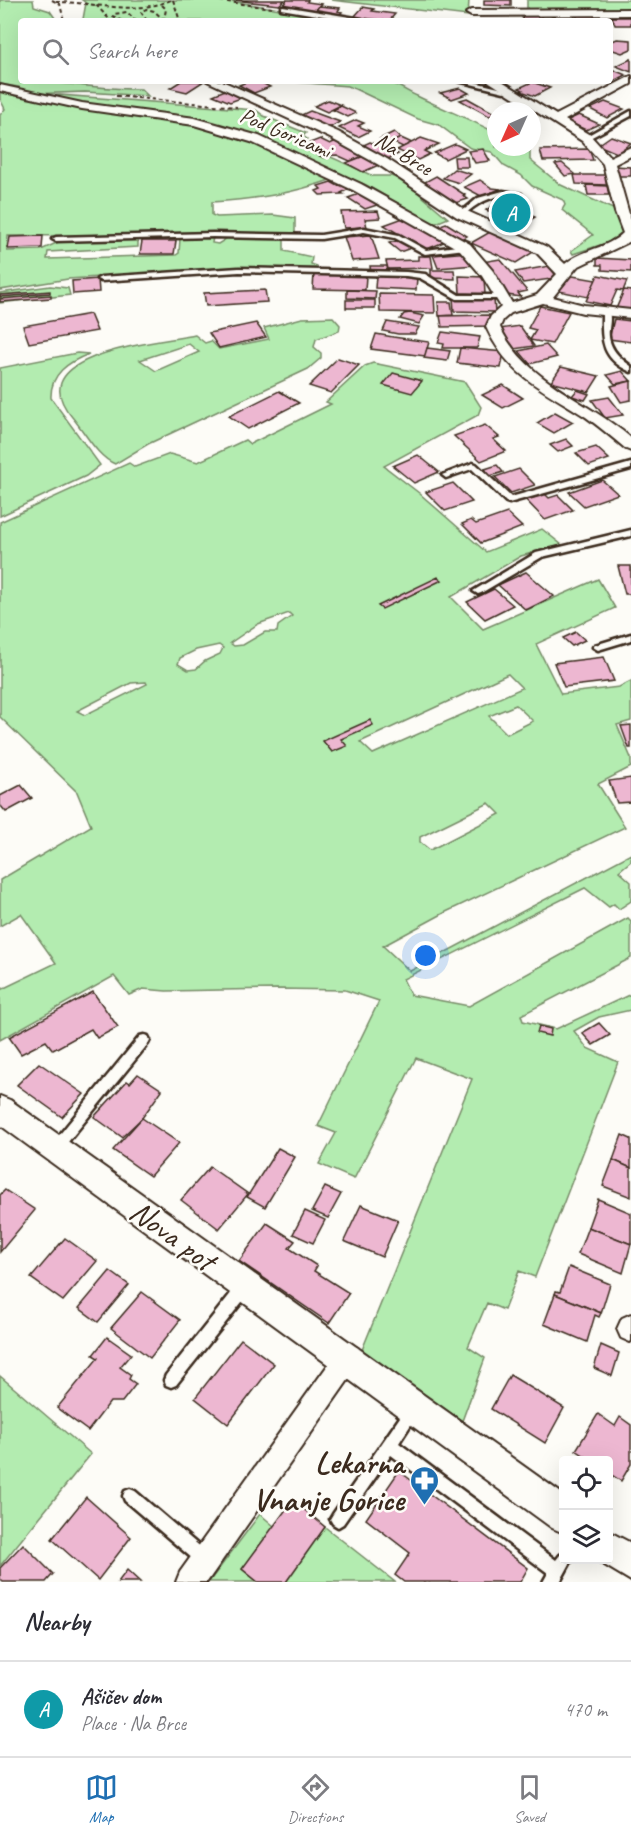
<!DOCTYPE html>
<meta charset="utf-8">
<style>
body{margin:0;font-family:Caveat,sans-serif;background:#f7f7f7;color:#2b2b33}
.controls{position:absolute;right:18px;bottom:18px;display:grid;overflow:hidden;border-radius:6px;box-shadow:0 6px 24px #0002}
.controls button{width:54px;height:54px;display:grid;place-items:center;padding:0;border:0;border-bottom:2px solid #e1e1e2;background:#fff;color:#2b2b33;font:30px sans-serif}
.compass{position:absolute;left:487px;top:102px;width:54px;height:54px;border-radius:50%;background:#fff;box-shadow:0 6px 24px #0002;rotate:225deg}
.you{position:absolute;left:426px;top:956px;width:21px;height:21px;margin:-15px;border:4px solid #fff;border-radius:50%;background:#1a73e8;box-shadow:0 0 0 9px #1a73e833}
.badge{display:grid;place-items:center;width:39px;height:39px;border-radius:50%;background:#1f6fb2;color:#fff;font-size:20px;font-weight:700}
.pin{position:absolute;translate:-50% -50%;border:3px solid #fff;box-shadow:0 2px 6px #0006}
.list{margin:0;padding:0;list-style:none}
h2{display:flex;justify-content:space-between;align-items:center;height:78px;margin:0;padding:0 24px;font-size:26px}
h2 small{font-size:20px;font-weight:400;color:#7c7c81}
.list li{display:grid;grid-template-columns:39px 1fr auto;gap:18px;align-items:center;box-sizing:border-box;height:96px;padding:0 24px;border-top:2px solid #e1e1e2}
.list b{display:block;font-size:22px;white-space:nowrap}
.list p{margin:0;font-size:20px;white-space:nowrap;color:#7c7c81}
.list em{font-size:20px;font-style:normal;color:#7c7c81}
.icon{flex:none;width:33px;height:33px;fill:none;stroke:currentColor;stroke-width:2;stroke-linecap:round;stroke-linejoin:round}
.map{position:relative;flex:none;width:631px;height:1582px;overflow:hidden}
.search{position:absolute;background:#fff;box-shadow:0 6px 24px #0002;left:18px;right:18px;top:18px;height:66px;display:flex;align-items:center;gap:15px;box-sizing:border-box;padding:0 21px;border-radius:6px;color:#7c7c81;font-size:22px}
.sheet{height:174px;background:#fff}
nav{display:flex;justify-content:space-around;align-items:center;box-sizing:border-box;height:84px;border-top:2px solid #e1e1e2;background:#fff;font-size:16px;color:#7c7c81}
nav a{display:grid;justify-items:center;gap:3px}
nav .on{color:#1f6fb2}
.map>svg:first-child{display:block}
</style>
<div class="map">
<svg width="631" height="1582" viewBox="0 0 631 1582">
<rect width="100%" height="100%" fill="#fdfcf7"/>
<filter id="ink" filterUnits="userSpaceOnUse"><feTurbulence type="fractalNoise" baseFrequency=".0167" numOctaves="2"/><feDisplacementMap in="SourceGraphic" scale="12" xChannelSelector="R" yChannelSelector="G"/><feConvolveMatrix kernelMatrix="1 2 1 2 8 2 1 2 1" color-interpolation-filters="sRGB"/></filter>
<g filter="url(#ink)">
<g fill="#b3ecb0" stroke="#778b67" stroke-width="1.5" fill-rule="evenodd">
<path d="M 0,0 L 33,0 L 34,6 L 50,11 L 57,21 L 21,21 L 21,81 C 62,81 100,90 141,89 L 148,96 L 85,92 L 30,94 L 18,91 L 19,87 L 0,84 Z"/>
<path d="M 82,0 L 224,0 L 355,21 L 87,21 L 83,19 L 86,3 Z"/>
<path d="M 331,0 L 469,0 L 468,16 Z"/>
<path d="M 527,0 L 631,0 L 631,11 L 527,10 Z"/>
<path d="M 280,81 L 387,81 C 398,85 406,91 417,96 C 443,109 470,119 496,133 L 496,147 L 526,147 L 530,150 L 530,160 L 561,185 L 613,209 L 623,233 L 612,241 L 573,254 L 571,251 L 593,235 L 562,210 L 565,205 L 563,200 L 532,186 L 521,175 L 504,166 L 492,152 L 470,148 L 439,125 L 418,119 L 355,89 L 348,86 Z"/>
<path d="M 0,91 C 65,108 133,110 198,125 C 246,137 288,158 333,179 C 291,194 257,199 212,202 L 212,215 L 217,217 L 273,215 L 295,218 L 295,234 L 8,236 L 7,251 L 41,250 L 63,240 L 138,238 L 138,247 L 48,252 L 47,259 L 176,255 L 179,253 L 180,238 L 213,237 L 212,243 L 218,244 L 229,237 L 284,238 L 284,251 L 312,257 L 311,264 L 317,266 L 316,271 L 226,269 L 68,279 L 0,290 L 0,115 L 5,109 L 0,99 Z"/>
<path d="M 60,95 L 256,110 L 264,116 L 306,133 L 303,136 L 307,139 L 298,144 L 323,158 L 331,157 L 373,176 L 391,176 L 404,181 L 448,218 L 434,224 L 366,185 L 245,132 L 39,96 Z"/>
<path d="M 50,286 L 68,288 L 70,295 L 0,303 L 0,293 Z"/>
<path d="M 333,317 L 340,325 L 339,331 L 316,339 L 314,347 L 321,353 L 321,358 L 308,369 L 148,444 L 115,464 C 97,457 85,432 72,417 C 18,353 158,343 195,335 L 205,343 L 211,341 L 219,349 L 269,339 L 264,328 L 302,318 ZM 189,344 L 199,352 L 156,371 L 140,360 Z"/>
<path d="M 77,353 L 89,354 C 68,362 50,374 51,398 L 100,465 L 86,476 L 0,516 L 0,368 Z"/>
<path d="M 373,363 L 465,382 L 481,407 L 478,415 L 384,466 L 419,493 L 486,552 L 542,529 L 562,545 L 521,556 L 451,597 L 483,629 L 598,579 L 615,608 L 536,644 L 561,694 L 619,687 L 631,681 L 631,721 L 617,725 L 631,758 L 631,767 L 598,784 L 625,827 L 446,912 L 383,946 L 410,971 L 631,854 L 631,861 L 619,871 L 631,882 L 631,901 L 619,909 L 614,904 L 609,907 L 585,888 L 403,979 L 411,995 L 469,1006 L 628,918 L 631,921 L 631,958 L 521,1015 L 523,1021 L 556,1029 L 631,994 L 631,1010 L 599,1017 L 574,1031 L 587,1048 L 618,1062 L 535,1277 L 519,1271 L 504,1310 L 487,1303 L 468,1347 L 485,1358 L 462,1421 L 362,1350 L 472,1079 L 416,1058 L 354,1179 L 319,1164 L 336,1133 L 318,1126 L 379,1001 L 345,990 L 277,989 L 166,991 L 143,989 L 129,995 L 114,976 L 0,1040 L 0,990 L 56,963 L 21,914 L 0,926 L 0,880 L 91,826 L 77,792 L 0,717 L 0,522 L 129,463 L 135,467 L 170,454 L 198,462 L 245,440 L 250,444 L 331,404 L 326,402 L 365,366 ZM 289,613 L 292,616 L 278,626 L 277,632 L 265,632 L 243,645 L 234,646 L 230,643 L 258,624 ZM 219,645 L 223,648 L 220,654 L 205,661 L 196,669 L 188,670 L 178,664 L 180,658 L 196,650 ZM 508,674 L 522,688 L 373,754 L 360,742 ZM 146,682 L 147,684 L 85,715 L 77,711 L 131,683 ZM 516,705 L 533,721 L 507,734 L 489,716 ZM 489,803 L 500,814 L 430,850 L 420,842 L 420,837 Z"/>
<path d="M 0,1376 L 91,1454 L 0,1566 Z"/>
<path d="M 260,1514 L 274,1526 L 242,1569 L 258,1582 L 209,1582 Z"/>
<path d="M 325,1527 L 395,1582 L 286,1582 Z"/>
</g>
<g fill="#edb7d1" stroke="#3b2a1e" stroke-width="1.5">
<path d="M 233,0 L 285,0 L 279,5 Z"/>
<path d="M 287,0 L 308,0 L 307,2 L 322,4 L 316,10 L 282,6 Z"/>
<path d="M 484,0 L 511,0 L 511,6 L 484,5 Z"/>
<path d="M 319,6 L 340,8 L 338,11 L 342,12 L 339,15 L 316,10 Z"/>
<path d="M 363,7 L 374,9 L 372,11 L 395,14 L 389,21 L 354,17 Z"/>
<path d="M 576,15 L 605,17 L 606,21 L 578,21 Z"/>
<path d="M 522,16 L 541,16 L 542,21 L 523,21 Z"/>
<path d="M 612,17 L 631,17 L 631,25 L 615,25 Z"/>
<path d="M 617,39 L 631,40 L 631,49 L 622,53 L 610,49 L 610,42 Z"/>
<path d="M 631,59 L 631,72 L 616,66 Z"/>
<path d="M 610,70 L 611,69 L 626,75 L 609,84 L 601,81 L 610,81 Z"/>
<path d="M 181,81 L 204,81 L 187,92 L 170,88 Z"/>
<path d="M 249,81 L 258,81 L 270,87 L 254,93 L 239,85 Z"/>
<path d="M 532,82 L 550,88 L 535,96 L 521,91 L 523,90 L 519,88 Z"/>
<path d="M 460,88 L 469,93 L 452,99 L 440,93 Z"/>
<path d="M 225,90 L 241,98 L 230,102 L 213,95 Z"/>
<path d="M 467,98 L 496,114 L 489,116 L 460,100 Z"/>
<path d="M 328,100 L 341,105 L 327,112 L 314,106 Z"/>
<path d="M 605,102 L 624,109 L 607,118 L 590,109 Z"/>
<path d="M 341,106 L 356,113 L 348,117 L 333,110 Z"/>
<path d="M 310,111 L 340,122 L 327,129 L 297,117 Z"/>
<path d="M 579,115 L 599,124 L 586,130 L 566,121 Z"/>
<path d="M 356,120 L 364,123 L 358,126 L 370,131 L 358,137 L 339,128 Z"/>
<path d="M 394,132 L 401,138 L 390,143 L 380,139 Z"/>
<path d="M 611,136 L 631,143 L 617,153 L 598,145 Z"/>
<path d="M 401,138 L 412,143 L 403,147 L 392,142 Z"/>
<path d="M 421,138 L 439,144 L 424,151 L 430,154 L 418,160 L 397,150 Z"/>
<path d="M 320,139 L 330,144 L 336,141 L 364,156 L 350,161 L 337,155 L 320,156 L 302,146 Z"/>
<path d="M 370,142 L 398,154 L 386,160 L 357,148 Z"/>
<path d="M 455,144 L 466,149 L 445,159 L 434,153 Z"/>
<path d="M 483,149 L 490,161 L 475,163 L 468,151 Z"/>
<path d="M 589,149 L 593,160 L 543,161 L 540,150 Z"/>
<path d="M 364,156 L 381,164 L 363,172 L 346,163 Z"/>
<path d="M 454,157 L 467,157 L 468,167 L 455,167 Z"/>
<path d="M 562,163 L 575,174 L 565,176 L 555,164 Z"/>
<path d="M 614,166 L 631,167 L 631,176 L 616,176 Z"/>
<path d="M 454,169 L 471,174 L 459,183 L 443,178 Z"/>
<path d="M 574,175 L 605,175 L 607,185 L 576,184 Z"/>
<path d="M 436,176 L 465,195 L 463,196 L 468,199 L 452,204 L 423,183 Z"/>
<path d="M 480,180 L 492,188 L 501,189 L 481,196 L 464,187 Z"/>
<path d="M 331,182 L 338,186 L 342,184 L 351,188 L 341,193 L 343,194 L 320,195 L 316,191 L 321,189 L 318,186 Z"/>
<path d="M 586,185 L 607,186 L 609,195 L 588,195 Z"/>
<path d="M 362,193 L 380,204 L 365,209 L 348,198 Z"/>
<path d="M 507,197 L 517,201 L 509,206 L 535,217 L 522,225 L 486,210 Z"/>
<path d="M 378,211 L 380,218 L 365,219 L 367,227 L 344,228 L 341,212 Z"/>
<path d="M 403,218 L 444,242 L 425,250 L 384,225 Z"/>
<path d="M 446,223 L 467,236 L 463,238 L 470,241 L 464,244 L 435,227 Z"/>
<path d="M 490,232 L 535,251 L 516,263 L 471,243 Z"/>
<path d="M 371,235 L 379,259 L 352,261 L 344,237 Z"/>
<path d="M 43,236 L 42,248 L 8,249 L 10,237 Z"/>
<path d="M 400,240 L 411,248 L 400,252 L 389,243 Z"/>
<path d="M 142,241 L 176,241 L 174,254 L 140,254 Z"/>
<path d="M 470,252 L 475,265 L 438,268 L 433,255 Z"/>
<path d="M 418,256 L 431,256 L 433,268 L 388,269 L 386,261 L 418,260 Z"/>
<path d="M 597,258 L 631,260 L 631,272 L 602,270 L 602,265 L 597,265 Z"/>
<path d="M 500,259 L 527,291 L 518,293 L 521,297 L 507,295 L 482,262 Z"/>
<path d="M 370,266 L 387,266 L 388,273 L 371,274 Z"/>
<path d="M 549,266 L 558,278 L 523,283 L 515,272 Z"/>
<path d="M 431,270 L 454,270 L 455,279 L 431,278 Z"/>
<path d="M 314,274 L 366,276 L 365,290 L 313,289 Z"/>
<path d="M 567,275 L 596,280 L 588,297 L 559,291 Z"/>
<path d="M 598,275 L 627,281 L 623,291 L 617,290 L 610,306 L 586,301 Z"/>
<path d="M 376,276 L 417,278 L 416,290 L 375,288 Z"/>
<path d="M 459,276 L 484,277 L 485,294 L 460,293 Z"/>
<path d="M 98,279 L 99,292 L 73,294 L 72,281 Z"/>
<path d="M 265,290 L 267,302 L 206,306 L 204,293 Z"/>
<path d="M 347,290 L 376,291 L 375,299 L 347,298 Z"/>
<path d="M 624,290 L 631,291 L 631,312 L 616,309 Z"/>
<path d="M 50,291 L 50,293 L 0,297 L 0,295 Z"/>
<path d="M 379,294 L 434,295 L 435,313 L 380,312 Z"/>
<path d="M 51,295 L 51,298 L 0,302 L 0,299 Z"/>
<path d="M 453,298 L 494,299 L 495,312 L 454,311 Z"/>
<rect x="346" y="300" width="29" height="8"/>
<path d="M 438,302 L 451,302 L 453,315 L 439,316 Z"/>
<path d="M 540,306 L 569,312 L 552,344 L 530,340 L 536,330 L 528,328 Z"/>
<path d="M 410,313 L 424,316 L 419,324 L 400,319 L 404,314 Z"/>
<path d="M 90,314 L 97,331 L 29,343 L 23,326 Z"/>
<path d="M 489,315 L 491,326 L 442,327 L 440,316 Z"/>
<path d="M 614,319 L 631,321 L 631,342 L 609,339 Z"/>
<path d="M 387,322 L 419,327 L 415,334 L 398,334 L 383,331 Z"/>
<path d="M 256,323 L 266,337 L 219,348 L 209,333 Z"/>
<path d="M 520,326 L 534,346 L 514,349 L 499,329 Z"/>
<path d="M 442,332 L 480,337 L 477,348 L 443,348 L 444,344 L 438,343 Z"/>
<path d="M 376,334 L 393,337 L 429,342 L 425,356 L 371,349 Z"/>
<path d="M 546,345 L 557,357 L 530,364 L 519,351 Z"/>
<path d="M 427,348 L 450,351 L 447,361 L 424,358 Z"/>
<path d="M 460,348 L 504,352 L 501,368 L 457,363 Z"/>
<path d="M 338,358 L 359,365 L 331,393 L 309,386 Z"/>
<path d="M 561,367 L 599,376 L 589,392 L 551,382 Z"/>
<path d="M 622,371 L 631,381 L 615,384 L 607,375 Z"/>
<path d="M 393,373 L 422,381 L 412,393 L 383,385 Z"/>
<path d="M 631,381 L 631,400 L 621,402 L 611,386 Z"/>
<path d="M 503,385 L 523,398 L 503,408 L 482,395 Z"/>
<path d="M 577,390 L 589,394 L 585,400 L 572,396 Z"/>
<path d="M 279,391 L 299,403 L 248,429 L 229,416 Z"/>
<path d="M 609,397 L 623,415 L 605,418 L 592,400 Z"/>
<path d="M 555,412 L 573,422 L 554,433 L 537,423 Z"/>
<path d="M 485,425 L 499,437 L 493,439 L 506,451 L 481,461 L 454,436 Z"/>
<path d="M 566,439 L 573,446 L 558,452 L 550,445 Z"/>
<path d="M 596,447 L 609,459 L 589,466 L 576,453 Z"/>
<path d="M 418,455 L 439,472 L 414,483 L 393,466 Z"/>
<path d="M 497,465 L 503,472 L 490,476 L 485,469 Z"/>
<path d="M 519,469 L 535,485 L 511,493 L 495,477 Z"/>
<path d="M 602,480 L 618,494 L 584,506 L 569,492 Z"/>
<path d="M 453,483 L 472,502 L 445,511 L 426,492 Z"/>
<path d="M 545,494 L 549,498 L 558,495 L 573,510 L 545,520 L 526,500 Z"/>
<path d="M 507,513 L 522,527 L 481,543 L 462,524 L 471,520 L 476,524 Z"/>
<path d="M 618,566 L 631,566 L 631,594 L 625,594 Z"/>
<path d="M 526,572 L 554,596 L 526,610 L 498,585 Z"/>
<path d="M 438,577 L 442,580 L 382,609 L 378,606 Z"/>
<path d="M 494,589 L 513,605 L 485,619 L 467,602 Z"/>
<path d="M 576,632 L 585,640 L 572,646 L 563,638 Z"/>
<path d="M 604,657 L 614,681 L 564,687 L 554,663 Z"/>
<path d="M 370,720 L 373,725 L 341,739 L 347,746 L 332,752 L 323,741 Z"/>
<path d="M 631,725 L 631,748 L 629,748 L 621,726 Z"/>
<path d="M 631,778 L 631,802 L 617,803 L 609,781 Z"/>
<path d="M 21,785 L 32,798 L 6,812 L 0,805 L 0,796 Z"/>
<path d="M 93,992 L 118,1027 L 97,1038 L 91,1029 L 53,1050 L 46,1041 L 21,1054 L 9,1037 Z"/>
<path d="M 599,1023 L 610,1035 L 593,1045 L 582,1033 Z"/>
<path d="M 539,1026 L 551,1029 L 550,1036 L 537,1033 Z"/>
<path d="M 39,1063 L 84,1094 L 62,1117 L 17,1085 Z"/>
<path d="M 138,1074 L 162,1090 L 142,1118 L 122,1137 L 94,1117 L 127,1081 L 130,1083 Z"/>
<path d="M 142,1118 L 179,1143 L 150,1176 L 113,1150 Z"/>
<path d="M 622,1135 L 631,1139 L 631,1168 L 613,1160 Z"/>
<path d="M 278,1148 L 295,1157 L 265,1207 L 247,1197 Z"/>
<path d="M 613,1160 L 631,1168 L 631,1197 L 603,1186 Z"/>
<path d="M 210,1167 L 248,1194 L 219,1229 L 181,1200 Z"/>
<path d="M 325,1187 L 341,1194 L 328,1218 L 312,1211 Z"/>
<path d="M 5,1190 L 35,1210 L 0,1252 L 0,1195 Z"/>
<path d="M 598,1199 L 631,1213 L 631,1244 L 588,1227 Z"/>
<path d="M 361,1205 L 398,1220 L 382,1257 L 344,1241 Z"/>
<path d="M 305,1211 L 325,1220 L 313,1243 L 293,1234 Z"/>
<path d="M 267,1223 L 295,1241 L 289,1248 L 317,1266 L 314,1271 L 349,1293 L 329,1323 L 239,1261 Z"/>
<path d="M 588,1227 L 631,1244 L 623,1273 L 578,1254 Z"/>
<path d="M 65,1238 L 97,1261 L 63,1301 L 31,1278 Z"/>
<path d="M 569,1267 L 610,1284 L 601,1313 L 555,1294 L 556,1291 L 560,1292 Z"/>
<path d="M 110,1271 L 129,1285 L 98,1322 L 79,1308 Z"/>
<path d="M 142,1292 L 180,1320 L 150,1358 L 111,1328 Z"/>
<path d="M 555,1294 L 601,1313 L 599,1317 L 595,1315 L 587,1342 L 544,1324 Z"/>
<path d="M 107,1337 L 131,1354 L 120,1367 L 131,1375 L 129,1379 L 136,1384 L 122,1402 L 110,1402 L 88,1431 L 57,1408 L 98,1358 L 93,1355 Z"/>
<path d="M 241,1339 L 274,1364 L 228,1424 L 195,1398 Z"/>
<path d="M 601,1345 L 619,1353 L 612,1376 L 594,1368 Z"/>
<path d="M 510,1375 L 564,1408 L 545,1443 L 491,1409 Z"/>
<path d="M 598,1414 L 615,1426 L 620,1417 L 631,1425 L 631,1464 L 621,1481 L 608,1473 L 608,1460 L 591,1460 L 576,1450 Z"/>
<path d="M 399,1471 L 528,1568 L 520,1582 L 404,1582 L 395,1575 L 410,1553 L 366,1519 Z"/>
<path d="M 86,1497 L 131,1537 L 98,1580 L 52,1539 Z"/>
<path d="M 293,1500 L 325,1527 L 286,1582 L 258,1582 L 242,1569 Z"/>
<path d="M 23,1544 L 53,1574 L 46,1582 L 3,1582 L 0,1579 L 0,1568 Z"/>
<path d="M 127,1570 L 140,1582 L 118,1582 Z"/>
</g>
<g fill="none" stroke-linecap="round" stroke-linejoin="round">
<defs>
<g id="service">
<path d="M 283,6 L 362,19 L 365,21 L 352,21 L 281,9 L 281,7 Z"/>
<path d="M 458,81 L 470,81 L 507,90 L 504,92 Z"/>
<path d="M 631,111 L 631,116 L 588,139 L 583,138 Z"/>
<path d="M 503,191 L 521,194 L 525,200 L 523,204 L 518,205 L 519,200 L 517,197 C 496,193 479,201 464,215 L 459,214 L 478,198 Z"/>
<path d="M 364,228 L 399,235 L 426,250 L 465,245 L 469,247 L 465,249 L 425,254 L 395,238 L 364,232 L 321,239 L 213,237 L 56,241 L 52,239 L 56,237 L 213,233 L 321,235 Z"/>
<path d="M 239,268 L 406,272 L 425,274 L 459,295 L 501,295 L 505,297 L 501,299 L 457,299 L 420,278 L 406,276 L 239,272 L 101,281 L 97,279 L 101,277 Z"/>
<path d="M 602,309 L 608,309 C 611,317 610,321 609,329 C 607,346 618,357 631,366 L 631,372 C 599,358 602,338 602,309 Z"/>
<path d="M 473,463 L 476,464 L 511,497 L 631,463 L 631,469 L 509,503 L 506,502 L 472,469 L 446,478 L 442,475 Z"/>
<path d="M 631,530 L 631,536 L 542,557 L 481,593 L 478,594 L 473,591 L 536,553 Z"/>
<path d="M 631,634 L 631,640 L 598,650 L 593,647 L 595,645 Z"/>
<path d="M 144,1035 L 148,1036 L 150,1040 L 148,1044 L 59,1153 L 55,1155 L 51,1153 L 49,1149 L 51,1145 L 140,1036 Z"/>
<path d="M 245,1280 L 250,1282 L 252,1287 L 250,1292 L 176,1385 L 171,1387 L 166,1385 L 164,1380 L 166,1375 L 240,1282 Z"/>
<path d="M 414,1402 L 419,1404 L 421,1409 L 399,1443 L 556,1560 L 560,1555 L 564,1553 L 564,1560 L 572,1560 L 560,1582 L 543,1582 L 548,1573 L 391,1455 L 343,1524 L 338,1527 L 333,1524 L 330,1519 L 333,1514 L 409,1404 Z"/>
<path d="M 130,1489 L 135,1491 L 210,1555 L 213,1560 L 210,1565 L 205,1568 L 200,1565 L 125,1501 L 123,1496 L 125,1491 Z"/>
</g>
<g id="minor">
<path d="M 631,9 L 631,15 L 471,16 L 466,13 L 471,10 Z"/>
<path d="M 631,76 L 631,84 L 565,120 L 590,135 L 610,157 L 631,147 L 631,156 L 615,164 L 631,221 L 631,241 L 577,267 L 553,297 L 584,305 L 631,310 L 631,318 L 583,313 L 543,303 L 511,313 L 503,320 L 500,327 C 526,382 587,400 631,438 L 631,451 L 626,449 C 613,438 600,427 586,417 C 543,389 509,377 486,327 L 491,316 L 501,307 L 482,276 L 460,250 L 353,190 L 251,142 L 194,125 L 82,109 L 0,91 L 0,85 L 82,103 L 195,118 L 259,136 L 361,184 L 470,244 L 493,271 L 512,303 L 537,295 L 557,274 L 537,253 L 457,217 L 379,165 L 330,138 L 207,81 L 222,81 L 338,132 L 387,159 L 467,211 L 547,247 L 565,264 C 582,249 607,249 623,233 L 615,212 L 603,164 L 582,141 L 488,81 L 502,81 L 556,115 Z"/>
<path d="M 631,1314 L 631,1341 L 630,1342 L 621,1338 L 617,1329 L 622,1318 Z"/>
<path d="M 349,1344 L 358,1348 L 362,1357 L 358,1366 L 207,1582 L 176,1582 L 180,1572 L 340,1348 Z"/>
</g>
<g id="tertiary">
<path d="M 0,1096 L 10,1100 L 564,1495 L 564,1533 L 552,1528 L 0,1125 Z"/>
<path d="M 608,1531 L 631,1543 L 631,1581 L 596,1560 L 608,1560 Z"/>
</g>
</defs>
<use href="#service" stroke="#3b2a1e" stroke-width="5"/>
<use href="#minor" stroke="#3b2a1e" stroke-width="4"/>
<use href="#tertiary" stroke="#3b2a1e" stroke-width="4"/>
<g stroke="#3b2a1e" stroke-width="2" stroke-dasharray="4 3" stroke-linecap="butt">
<path d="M 52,0 L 60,4 L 64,21"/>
<path d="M 173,0 L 180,21"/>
<path d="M 213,0 L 272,8"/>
<path d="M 56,2 C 95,2 133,16 171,0"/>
<path d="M 96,5 L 111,21"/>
<path d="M 162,5 L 166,9 L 164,20"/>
<path d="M 122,21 L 113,16 L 114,14 L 127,12 L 136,21"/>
<path d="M 147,21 L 141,12 L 146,9 L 154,11 L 163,19"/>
<path d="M 116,96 L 237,107"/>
</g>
<use href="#service" fill="#fdfcf7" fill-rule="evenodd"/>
<use href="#minor" fill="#fdfcf7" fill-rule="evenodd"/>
<use href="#tertiary" fill="#fdfcf7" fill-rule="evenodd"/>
</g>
</g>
<defs>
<symbol id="pharmacy-pin" viewBox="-11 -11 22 30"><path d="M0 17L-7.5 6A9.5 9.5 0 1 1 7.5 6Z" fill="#1f6fb2" stroke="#fdfcf7"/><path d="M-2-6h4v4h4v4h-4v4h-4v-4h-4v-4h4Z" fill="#fff"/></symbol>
</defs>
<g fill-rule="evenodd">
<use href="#pharmacy-pin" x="408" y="1464" width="33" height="45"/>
</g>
<g text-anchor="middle" stroke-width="5" stroke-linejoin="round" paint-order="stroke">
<g font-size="22" fill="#3b2a1e" stroke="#fdfcf7">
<text transform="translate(286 132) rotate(23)" y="8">Pod Goricami</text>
<text transform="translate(404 153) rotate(31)" y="8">Na Brce</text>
</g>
<g font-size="32" fill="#3b2a1e" stroke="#fdfcf7">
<text transform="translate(173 1235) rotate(36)" y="11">Nova pot</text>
</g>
<g font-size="32" font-weight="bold" fill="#3b2a1e" stroke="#fdfcf7" text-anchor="end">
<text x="404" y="1473">Lekarna<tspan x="404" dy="37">Vnanje Gorice</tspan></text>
</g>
</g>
</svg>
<div class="controls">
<button><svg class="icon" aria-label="locate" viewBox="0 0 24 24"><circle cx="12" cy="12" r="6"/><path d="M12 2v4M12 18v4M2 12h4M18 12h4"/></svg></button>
<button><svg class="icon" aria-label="layers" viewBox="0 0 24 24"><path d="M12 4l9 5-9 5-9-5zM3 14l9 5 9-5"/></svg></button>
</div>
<svg class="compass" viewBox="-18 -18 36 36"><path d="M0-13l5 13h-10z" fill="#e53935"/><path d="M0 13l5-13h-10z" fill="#7c7c81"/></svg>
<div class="you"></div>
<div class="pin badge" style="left:511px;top:213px;background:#0f9aa8">A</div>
<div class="search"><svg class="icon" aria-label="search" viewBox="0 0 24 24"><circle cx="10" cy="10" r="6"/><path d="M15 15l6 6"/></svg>Search here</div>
</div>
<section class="sheet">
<h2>Nearby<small></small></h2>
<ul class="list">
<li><span class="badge" style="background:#0f9aa8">A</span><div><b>Ašičev dom</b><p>Place · Na Brce</p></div><em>470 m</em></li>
</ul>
</section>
<nav>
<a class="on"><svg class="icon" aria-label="map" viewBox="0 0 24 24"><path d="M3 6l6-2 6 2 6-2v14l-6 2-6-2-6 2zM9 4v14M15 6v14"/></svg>Map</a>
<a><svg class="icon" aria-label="directions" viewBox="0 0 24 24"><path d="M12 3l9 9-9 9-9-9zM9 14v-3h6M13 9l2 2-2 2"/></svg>Directions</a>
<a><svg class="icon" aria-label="saved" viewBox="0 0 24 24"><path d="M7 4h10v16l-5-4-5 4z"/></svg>Saved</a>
</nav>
